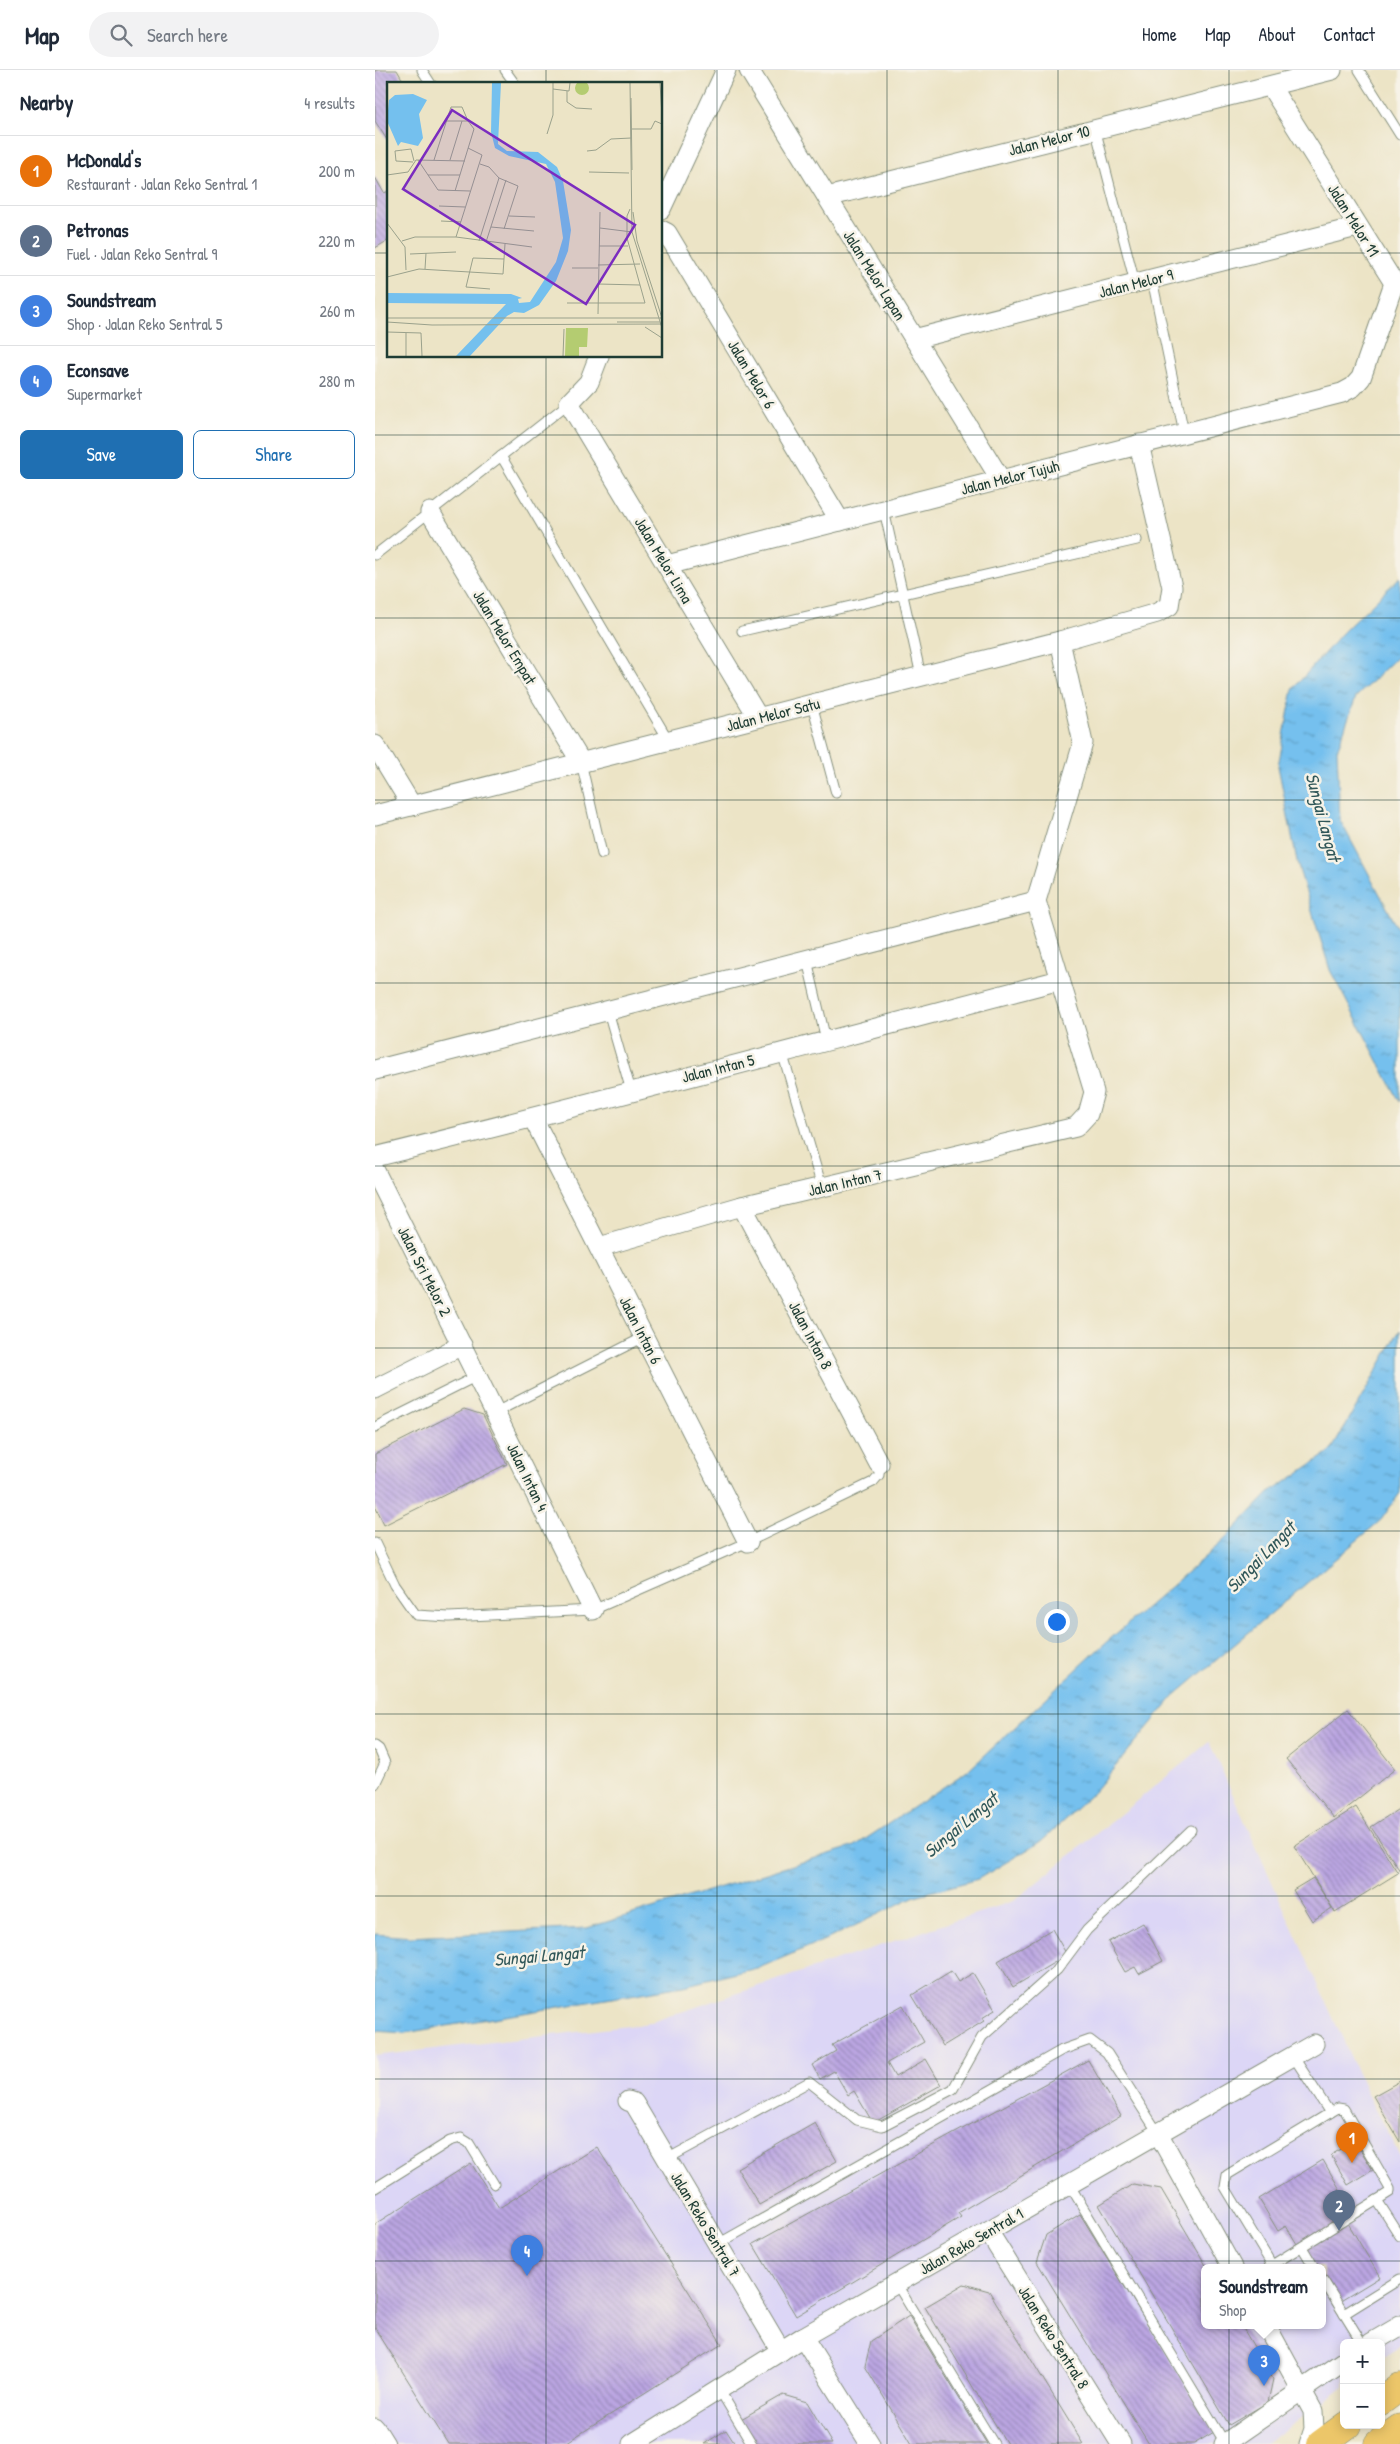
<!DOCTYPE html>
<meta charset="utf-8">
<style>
body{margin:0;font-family:"Patrick Hand",sans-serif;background:#f2f2f3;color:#1f2937}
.controls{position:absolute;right:15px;bottom:15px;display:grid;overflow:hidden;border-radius:8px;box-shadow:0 2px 12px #0003}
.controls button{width:45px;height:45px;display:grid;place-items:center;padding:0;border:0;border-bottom:1px solid #e0e1e3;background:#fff;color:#1f2937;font:25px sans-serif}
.you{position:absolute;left:681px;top:1551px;width:18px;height:18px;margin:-12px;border:4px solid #fff;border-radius:50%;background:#1a73e8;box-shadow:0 0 0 8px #1a73e833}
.badge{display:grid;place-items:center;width:32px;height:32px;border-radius:50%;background:#1f6fb2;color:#fff;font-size:16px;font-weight:700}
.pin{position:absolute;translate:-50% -41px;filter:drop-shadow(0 1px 2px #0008)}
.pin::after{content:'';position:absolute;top:26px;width:18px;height:15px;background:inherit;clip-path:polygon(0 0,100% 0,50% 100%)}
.popup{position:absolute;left:826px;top:2194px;width:125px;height:65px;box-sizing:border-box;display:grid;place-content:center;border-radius:8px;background:#fff;filter:drop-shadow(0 1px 4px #0005);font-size:16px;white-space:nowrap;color:#747a83}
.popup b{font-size:19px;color:#1f2937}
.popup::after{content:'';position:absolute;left:50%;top:100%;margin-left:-10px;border:10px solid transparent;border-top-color:#fff}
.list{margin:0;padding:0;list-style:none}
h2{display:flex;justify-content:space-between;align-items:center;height:65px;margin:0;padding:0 20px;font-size:21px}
h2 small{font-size:16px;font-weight:400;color:#747a83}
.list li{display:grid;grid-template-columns:32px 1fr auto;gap:15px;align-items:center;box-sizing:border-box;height:70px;padding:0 20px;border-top:1px solid #e0e1e3}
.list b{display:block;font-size:19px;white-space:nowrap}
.list p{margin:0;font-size:16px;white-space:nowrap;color:#747a83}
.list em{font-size:16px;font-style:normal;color:#747a83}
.actions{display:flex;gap:10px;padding:15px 20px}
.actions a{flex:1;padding:11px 0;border:1px solid #1f6fb2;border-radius:8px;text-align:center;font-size:18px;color:#1f6fb2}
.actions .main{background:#1f6fb2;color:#fff}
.icon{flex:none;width:28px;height:28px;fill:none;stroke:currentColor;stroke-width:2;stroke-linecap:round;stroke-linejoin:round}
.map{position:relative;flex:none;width:1025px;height:2374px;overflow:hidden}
header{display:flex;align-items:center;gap:30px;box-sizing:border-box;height:70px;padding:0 25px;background:#fff;border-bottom:1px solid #e0e1e3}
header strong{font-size:24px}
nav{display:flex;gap:28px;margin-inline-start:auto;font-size:18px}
.search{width:350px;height:45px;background:#f2f2f3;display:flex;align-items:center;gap:12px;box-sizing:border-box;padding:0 18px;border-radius:28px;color:#747a83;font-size:19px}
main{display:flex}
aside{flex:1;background:#fff}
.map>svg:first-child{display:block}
</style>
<header>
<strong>Map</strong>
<div class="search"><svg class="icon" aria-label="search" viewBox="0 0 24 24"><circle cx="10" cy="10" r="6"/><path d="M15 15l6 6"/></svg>Search here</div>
<nav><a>Home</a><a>Map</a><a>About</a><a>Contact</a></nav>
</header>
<main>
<aside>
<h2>Nearby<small>4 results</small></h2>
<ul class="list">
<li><span class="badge" style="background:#e8710a">1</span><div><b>McDonald's</b><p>Restaurant · Jalan Reko Sentral 1</p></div><em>200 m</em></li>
<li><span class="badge" style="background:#5c6f8a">2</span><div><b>Petronas</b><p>Fuel · Jalan Reko Sentral 9</p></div><em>220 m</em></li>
<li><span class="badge" style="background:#3f7fe0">3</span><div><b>Soundstream</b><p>Shop · Jalan Reko Sentral 5</p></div><em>260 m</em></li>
<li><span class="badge" style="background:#3f7fe0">4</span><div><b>Econsave</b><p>Supermarket</p></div><em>280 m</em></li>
</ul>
<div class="actions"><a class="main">Save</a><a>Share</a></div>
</aside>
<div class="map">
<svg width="1025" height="2374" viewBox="0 0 1025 2374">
<defs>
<pattern id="water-ripples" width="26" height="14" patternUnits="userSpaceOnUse" patternTransform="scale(1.25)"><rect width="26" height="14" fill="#74c0ee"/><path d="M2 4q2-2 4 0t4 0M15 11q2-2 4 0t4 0" fill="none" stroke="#5f9dc2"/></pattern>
<pattern id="building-back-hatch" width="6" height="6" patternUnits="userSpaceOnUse" patternTransform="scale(1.25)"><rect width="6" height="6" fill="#bba6e2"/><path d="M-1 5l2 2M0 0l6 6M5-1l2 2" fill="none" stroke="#9788b8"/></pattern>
</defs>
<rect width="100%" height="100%" fill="#f7f3e8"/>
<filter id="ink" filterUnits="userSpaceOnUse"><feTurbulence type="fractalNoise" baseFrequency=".02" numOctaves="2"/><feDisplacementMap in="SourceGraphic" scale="10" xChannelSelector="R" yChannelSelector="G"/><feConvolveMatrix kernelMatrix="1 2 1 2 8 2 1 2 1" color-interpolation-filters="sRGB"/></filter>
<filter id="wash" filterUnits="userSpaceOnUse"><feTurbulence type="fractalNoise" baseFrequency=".0096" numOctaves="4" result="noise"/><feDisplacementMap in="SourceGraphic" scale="20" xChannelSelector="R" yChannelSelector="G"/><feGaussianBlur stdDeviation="1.12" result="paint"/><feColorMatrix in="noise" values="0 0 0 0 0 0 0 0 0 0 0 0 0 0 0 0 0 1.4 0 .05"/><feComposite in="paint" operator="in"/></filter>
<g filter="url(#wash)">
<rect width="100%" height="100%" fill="#ece4c6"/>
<path fill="#dcd6f6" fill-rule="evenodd" d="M 834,1672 L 995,2030 L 1025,2086 L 1025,2276 L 1006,2289 L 1006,2273 L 969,2273 L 969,2317 L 891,2374 L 0,2374 L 0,1986 L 270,1954 L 639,1831 ZM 830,2197 L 948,2197 L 948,2255 L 830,2255 Z"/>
<g fill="url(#water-ripples)" stroke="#4a7e91">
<path d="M 1025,507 L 1025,584 L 981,627 L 962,680 L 965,750 L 1025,862 L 1025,1032 L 955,900 L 923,796 L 903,696 L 918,619 L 968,562 Z"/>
<path d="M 1025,1260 L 1025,1423 L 1006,1450 L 799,1626 L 720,1721 L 667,1771 L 603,1809 L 540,1826 L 459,1866 L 386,1897 L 308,1916 L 30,1963 L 0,1961 L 0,1864 L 36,1867 L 212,1858 L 480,1776 L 594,1700 L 728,1575 L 847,1472 L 893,1424 L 956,1381 Z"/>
</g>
<g id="blocks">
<g fill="url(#building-back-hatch)">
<path d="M 0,0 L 22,0 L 30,14 L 14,14 L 14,73 L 0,51 Z"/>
<path d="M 0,107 L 9,123 L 14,121 L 14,170 L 0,178 Z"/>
<path d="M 89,1339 L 108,1345 L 132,1394 L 9,1455 L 0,1436 L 0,1384 Z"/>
<path d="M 973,1639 L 1020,1699 L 959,1748 L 911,1689 Z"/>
<path d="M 981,1737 L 1023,1803 L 960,1842 L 919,1776 Z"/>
<path d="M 1025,1738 L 1025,1801 L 996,1757 Z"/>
<path d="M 938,1808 L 957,1838 L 937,1851 L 918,1820 Z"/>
<path d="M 768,1853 L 788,1891 L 764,1904 L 760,1897 L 750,1902 L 733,1872 Z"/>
<path d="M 677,1859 L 692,1885 L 638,1917 L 623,1891 Z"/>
<path d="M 576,1901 L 583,1912 L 598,1903 L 620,1940 L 607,1948 L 609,1951 L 568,1976 L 537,1925 Z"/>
<path d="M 528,1935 L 549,1972 L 512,1993 L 520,2007 L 551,1989 L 566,2015 L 498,2053 L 479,2021 L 473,2025 L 459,2001 L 445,2009 L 437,1995 L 461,1981 L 457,1975 Z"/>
<path d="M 713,1990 L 746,2046 L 583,2143 L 586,2147 L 421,2246 L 378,2174 Z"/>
<path d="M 1025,2011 L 1025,2072 L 998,2026 Z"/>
<path d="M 440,2053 L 462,2091 L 384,2135 L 362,2098 Z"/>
<path d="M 980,2071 L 998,2100 L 973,2115 L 956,2085 Z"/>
<path d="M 222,2077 L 347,2274 L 189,2374 L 73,2374 L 0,2258 L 0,2154 L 96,2093 L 124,2138 Z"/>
<path d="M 948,2090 L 967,2123 L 958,2128 L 1005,2207 L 959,2235 L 948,2217 L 948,2197 L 936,2197 L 911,2156 L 903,2161 L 884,2129 Z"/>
<path d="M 758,2114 L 786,2119 L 832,2197 L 830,2197 L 830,2255 L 866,2255 L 898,2309 L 893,2332 L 854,2355 L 724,2135 Z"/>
<path d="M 705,2144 L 839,2362 L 819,2374 L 774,2374 L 662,2192 L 671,2165 Z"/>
<path d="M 589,2214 L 614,2221 L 708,2374 L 632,2374 L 550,2237 Z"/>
<path d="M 534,2246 L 612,2374 L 537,2374 L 490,2296 L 496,2271 Z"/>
<path d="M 408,2325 L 432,2332 L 457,2374 L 381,2374 L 366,2349 Z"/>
<path d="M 351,2360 L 360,2374 L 329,2374 Z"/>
</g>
</g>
</g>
<g filter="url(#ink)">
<use href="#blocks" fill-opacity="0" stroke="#86907d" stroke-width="1"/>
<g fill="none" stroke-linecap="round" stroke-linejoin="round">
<defs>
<g id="lane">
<path d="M 47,0 L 56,14"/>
<path d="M 130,0 L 140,14"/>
<path d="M 984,0 L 1025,65"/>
<path d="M 720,58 L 760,213"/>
<path d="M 777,209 L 809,363"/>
<path d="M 126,386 L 294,671"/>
<path d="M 509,440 L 546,606"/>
<path d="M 0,485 L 194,333"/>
<path d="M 367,561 L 762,470"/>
<path d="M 437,634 L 461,723"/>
<path d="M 206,692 L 227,784"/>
<path d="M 432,890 L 451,970"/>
<path d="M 233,941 L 256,1021"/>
<path d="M 407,982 L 447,1117"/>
<path d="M 121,1342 L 269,1267"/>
<path d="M 0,1357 L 102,1306"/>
<path d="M 0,1473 L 20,1515 L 41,1545 L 74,1547 L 218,1540 L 373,1472 L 498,1412 L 504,1405 L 504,1394"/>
<path d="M 0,1676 L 4,1679 L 10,1693 L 0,1714"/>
<path d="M 918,1986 L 955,2043"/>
<path d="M 292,2089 L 434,2012 L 482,2050 L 507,2056 L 578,2019 L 607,1967 L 682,1900 L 712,1860 L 816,1760"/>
<path d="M 694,2114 L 850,2373"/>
<path d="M 0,2118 L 75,2071 L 86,2068 L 94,2073 L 119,2114"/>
<path d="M 1002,2130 L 1025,2166"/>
<path d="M 343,2174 L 687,1980 L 715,1970 L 732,1983 L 783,2063"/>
<path d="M 927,2177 L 939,2197"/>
<path d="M 894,2197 L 897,2195 L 1015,2122 L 1015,2119 L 969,2039 L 963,2038 L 852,2105 L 850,2117 L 897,2195"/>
<path d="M 948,2210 L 987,2273"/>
<path d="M 521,2213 L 619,2374"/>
<path d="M 969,2244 L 1025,2209"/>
<path d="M 344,2319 L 377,2374"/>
</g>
<g id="street">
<path d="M 374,0 L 626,410"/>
<path d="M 452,127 L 957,0"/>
<path d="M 286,139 L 351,0"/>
<path d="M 286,160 L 292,163 L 465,451"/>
<path d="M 539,269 L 982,157"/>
<path d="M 224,286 L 214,312 L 194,333 L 383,647"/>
<path d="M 55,442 L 206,692"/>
<path d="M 292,495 L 967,323 L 978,317 L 986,308 L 1019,213 L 896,17"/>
<path d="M 0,675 L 37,736"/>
<path d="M 0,745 L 685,571 L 782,543 L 794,536 L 797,517 L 764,374"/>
<path d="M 0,1000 L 661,831 L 708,673 L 685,571"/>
<path d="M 158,1048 L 373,1472"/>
<path d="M 0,1087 C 229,1031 457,969 685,910"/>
<path d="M 0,1101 L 218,1540"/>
<path d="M 367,1136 L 504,1394"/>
<path d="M 224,1177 L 367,1136 L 701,1057 L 713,1044 L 719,1022 L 661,831"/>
<path d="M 0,1319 L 87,1275"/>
<path d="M 253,2031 L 259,2033 L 406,2281"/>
<path d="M 783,2063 L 857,2197"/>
<path d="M 613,2161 L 746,2374"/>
<path d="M 891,2255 L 938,2341 L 939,2359 L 934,2374"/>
<path d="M 428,2267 L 495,2374"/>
<path d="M 996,2273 L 1025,2256"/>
<path d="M 0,2358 L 10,2374"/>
<path d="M 257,2374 L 428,2267 L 939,1974"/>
<path d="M 849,2374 L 969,2291"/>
</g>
<g id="primary">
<path d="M 1006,2331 L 1025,2317"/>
<path d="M 946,2374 L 972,2355"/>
<path d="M 1003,2374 L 1025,2358"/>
</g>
</defs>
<use href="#lane" stroke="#86907d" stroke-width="11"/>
<use href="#street" stroke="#86907d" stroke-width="21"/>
<use href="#primary" stroke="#86907d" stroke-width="29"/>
<use href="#lane" stroke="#fff" stroke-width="9"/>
<use href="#street" stroke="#fff" stroke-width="19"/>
<use href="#primary" stroke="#ecc669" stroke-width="28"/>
</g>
</g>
<path fill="none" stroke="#1f3d34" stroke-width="1" stroke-opacity="0.55" d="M 171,0 L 171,14M 342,0 L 342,2374M 512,0 L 512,2374M 683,0 L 683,2374M 854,0 L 854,2374M 0,183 L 14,183M 286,183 L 1025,183M 171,286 L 171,2374M 0,365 L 1025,365M 0,548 L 1025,548M 0,730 L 1025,730M 0,913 L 1025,913M 0,1096 L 1025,1096M 0,1278 L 1025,1278M 0,1461 L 1025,1461M 0,1644 L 1025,1644M 0,1826 L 1025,1826M 0,2009 L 1025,2009M 0,2191 L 1025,2191"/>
<g text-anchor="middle" stroke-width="5" stroke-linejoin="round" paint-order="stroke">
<g font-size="16" fill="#1f3d34" stroke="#f7f3e8">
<text transform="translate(674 70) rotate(-14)" y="6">Jalan Melor 10</text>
<text transform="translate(979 150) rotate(58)" y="6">Jalan Melor 11</text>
<text transform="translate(500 205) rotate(58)" y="6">Jalan Melor Lapan</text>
<text transform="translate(761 213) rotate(-14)" y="6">Jalan Melor 9</text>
<text transform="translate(377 304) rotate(59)" y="6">Jalan Melor 6</text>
<text transform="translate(635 407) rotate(-14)" y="6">Jalan Melor Tujuh</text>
<text transform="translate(289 490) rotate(59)" y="6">Jalan Melor Lima</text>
<text transform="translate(130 567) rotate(59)" y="6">Jalan Melor Empat</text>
<text transform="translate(398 644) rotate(-14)" y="6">Jalan Melor Satu</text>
<text transform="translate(343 998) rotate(-14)" y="6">Jalan Intan 5</text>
<text transform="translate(470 1112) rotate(-13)" y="6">Jalan Intan 7</text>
<text transform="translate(50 1201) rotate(63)" y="6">Jalan Sri Melor 2</text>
<text transform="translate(266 1260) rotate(63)" y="6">Jalan Intan 6</text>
<text transform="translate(436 1265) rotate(62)" y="6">Jalan Intan 8</text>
<text transform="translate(153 1407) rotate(64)" y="6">Jalan Intan 4</text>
<text transform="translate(331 2154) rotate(59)" y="6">Jalan Reko Sentral 7</text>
<text transform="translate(596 2171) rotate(-30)" y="6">Jalan Reko Sentral 1</text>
<text transform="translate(679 2267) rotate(58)" y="6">Jalan Reko Sentral 8</text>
</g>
<g font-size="18" font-style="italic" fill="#305759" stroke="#f7f3e8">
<text transform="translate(948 747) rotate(75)" y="6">Sungai Langat</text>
<text transform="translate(886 1487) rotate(-46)" y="6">Sungai Langat</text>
<text transform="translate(586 1755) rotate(-40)" y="6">Sungai Langat</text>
<text transform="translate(164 1886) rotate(-5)" y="6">Sungai Langat</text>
</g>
</g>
<g transform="translate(12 12)">
<rect width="275" height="275" fill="#ece4c6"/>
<path d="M188 6a7 7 0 1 1 14 0a7 7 0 1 1-14 0ZM 179,246 L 201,246 L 200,265 L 192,265 L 192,274 L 178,274 Z" fill="#b4cc71"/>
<path d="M 105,1 L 114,1 L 111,62 L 120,69 L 151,70 L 170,85 L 176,99 L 184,148 L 181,169 L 169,199 L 152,223 L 137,231 L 127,230 L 120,234 L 83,274 L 69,274 L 119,222 L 0,221 L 0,211 L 124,212 L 135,216 L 131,217 L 132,221 L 143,220 L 169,180 L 176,156 L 168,100 L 159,82 L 122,74 L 108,66 L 104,50 ZM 26,12 L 40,18 L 32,32 L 36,56 L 31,64 L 14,60 L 11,64 L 0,39 L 2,18 L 8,13 Z" fill="#74c0ee"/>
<path fill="none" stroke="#9aa18c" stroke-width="1" d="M 243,1 L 245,150 L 275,246M 273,1 L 275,34M 166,7 L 182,9 L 183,1M 180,9 L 180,20 L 189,26 L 205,27M 244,16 L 245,88M 60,39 L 81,39 L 87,47 L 68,109M 245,47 L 264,47 L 268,39 L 275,42M 160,52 L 166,33 L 166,1M 200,69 L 209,68 L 224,57 L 244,56M 31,78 L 51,108 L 83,109M 47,78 L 64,25 L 75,25 L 81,39M 63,78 L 75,39M 26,80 L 9,79 L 8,69 L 24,67 L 27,79M 202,90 L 242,91M 0,93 L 21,90 L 29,78 L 78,79M 41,93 L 73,93M 112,96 L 131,104 L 117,147M 52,124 L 78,125M 246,130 L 250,159 L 275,236M 122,134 L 148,135M 54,139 L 74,140M 0,141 L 18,165 L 19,188M 104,145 L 147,149M 213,146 L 245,150M 69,155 L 95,73 L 81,66M 15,159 L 28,155 L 69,155 L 145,165M 92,159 L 112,96 L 102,85 L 93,82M 99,160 L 119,98M 212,164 L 241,164M 23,172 L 69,170M 211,183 L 253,182M 185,186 L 211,186M 38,187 L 39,171M 0,195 L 32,187 L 116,192 L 118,162M 211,202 L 253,203M 103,207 L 79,205 L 86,176 L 117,177M 180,221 L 258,221 L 240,156 L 240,134 L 243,127M 211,232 L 213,130M 0,236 L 275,236M 0,240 L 45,243 L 275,242M 230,240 L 273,240M 258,245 L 275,256M 0,250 L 34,251 L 35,274M 19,274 L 19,251M 176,274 L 177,247"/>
<path fill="#7b2cbf" fill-opacity="0.15" stroke="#7b2cbf" stroke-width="2.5" d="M 65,28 L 248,143 L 199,222 L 16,107 Z"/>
<rect width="275" height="275" fill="none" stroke="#1f3d34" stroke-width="2.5"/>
</g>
</svg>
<div class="controls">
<button>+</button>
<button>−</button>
</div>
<div class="you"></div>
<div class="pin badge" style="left:977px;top:2093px;background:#e8710a">1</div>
<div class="pin badge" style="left:964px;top:2161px;background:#5c6f8a">2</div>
<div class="pin badge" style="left:889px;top:2316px;background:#3f7fe0">3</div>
<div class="popup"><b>Soundstream</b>Shop</div>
<div class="pin badge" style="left:152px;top:2206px;background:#3f7fe0">4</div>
</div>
</main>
